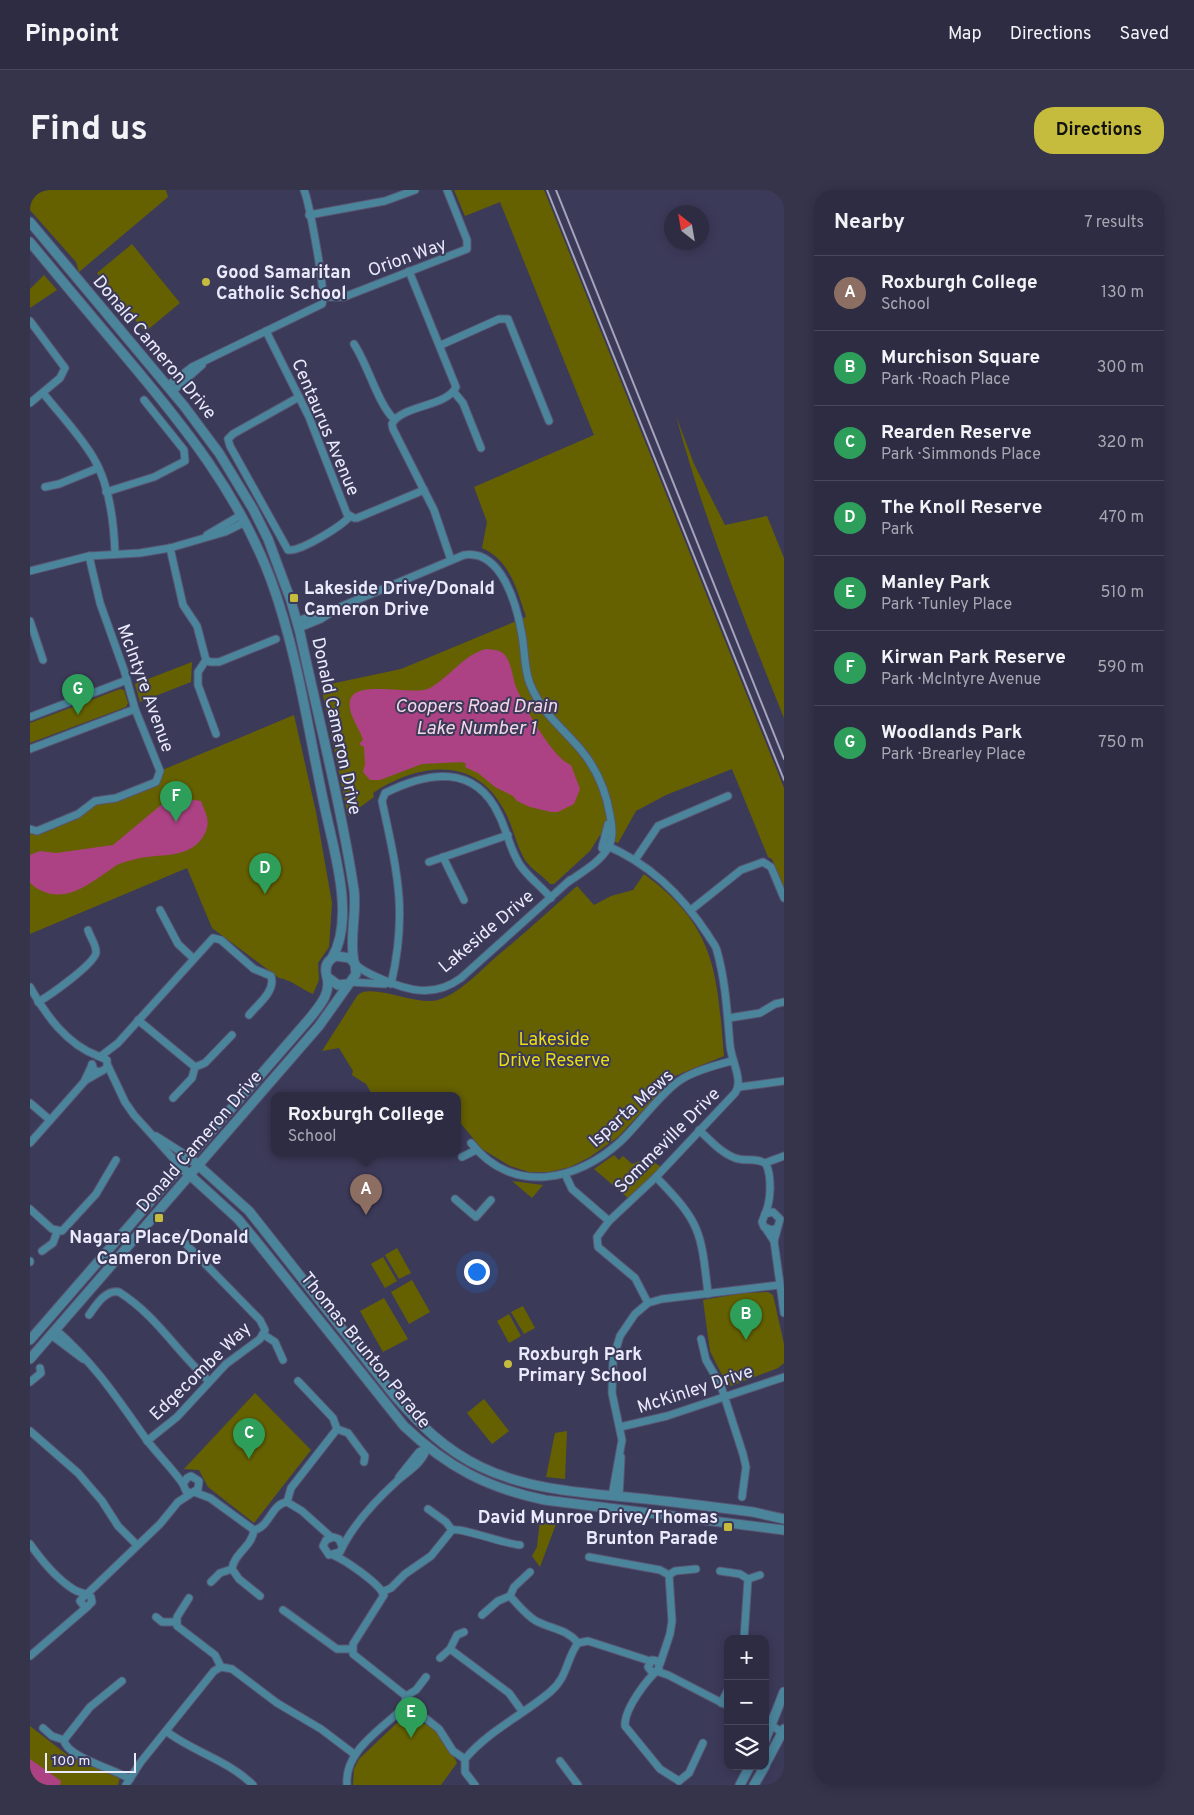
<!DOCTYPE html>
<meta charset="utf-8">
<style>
body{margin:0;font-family:Overpass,sans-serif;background:#35344a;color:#f1f3f6}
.controls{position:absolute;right:15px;bottom:15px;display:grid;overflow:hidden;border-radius:10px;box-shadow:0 2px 12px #0003}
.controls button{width:45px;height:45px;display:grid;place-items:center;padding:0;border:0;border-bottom:1px solid #48485c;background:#2d2c43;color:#f1f3f6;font:25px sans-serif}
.compass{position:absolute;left:634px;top:15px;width:45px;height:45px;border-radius:50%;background:#2d2c43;box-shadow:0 2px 12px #0003;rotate:329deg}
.scale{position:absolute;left:15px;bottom:12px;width:91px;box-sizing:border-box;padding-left:5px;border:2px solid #eaeafd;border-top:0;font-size:14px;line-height:18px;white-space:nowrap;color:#eaeafd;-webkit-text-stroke:4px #3c3a59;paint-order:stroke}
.you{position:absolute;left:446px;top:1081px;width:18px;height:18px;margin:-12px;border:4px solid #fff;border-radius:50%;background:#1a73e8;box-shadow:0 0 0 8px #1a73e833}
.badge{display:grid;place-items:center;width:32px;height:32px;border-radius:50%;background:#c5bc3d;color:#fff;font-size:16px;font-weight:700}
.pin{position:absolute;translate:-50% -41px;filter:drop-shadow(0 1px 2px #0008)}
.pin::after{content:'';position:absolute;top:26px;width:18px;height:15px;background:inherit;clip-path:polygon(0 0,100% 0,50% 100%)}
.popup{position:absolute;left:241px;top:902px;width:190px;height:65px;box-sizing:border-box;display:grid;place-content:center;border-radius:10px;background:#2d2c43;filter:drop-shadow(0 1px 4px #0005);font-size:16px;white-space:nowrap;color:#a7a7b2}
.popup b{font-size:19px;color:#f1f3f6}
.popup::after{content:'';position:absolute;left:50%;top:100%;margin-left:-10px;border:10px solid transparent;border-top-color:#2d2c43}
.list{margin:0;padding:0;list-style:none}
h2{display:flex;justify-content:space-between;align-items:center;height:65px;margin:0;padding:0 20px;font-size:21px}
h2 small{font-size:16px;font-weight:400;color:#a7a7b2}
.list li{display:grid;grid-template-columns:32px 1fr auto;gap:15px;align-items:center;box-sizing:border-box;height:75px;padding:0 20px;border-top:1px solid #48485c}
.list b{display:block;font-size:19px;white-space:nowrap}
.list p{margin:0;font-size:16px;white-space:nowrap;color:#a7a7b2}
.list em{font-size:16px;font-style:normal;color:#a7a7b2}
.icon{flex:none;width:28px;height:28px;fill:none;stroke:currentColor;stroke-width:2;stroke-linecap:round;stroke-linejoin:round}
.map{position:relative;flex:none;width:754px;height:1595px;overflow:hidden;border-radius:20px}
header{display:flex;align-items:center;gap:30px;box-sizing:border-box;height:70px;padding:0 25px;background:#2d2c43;border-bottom:1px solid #48485c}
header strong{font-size:24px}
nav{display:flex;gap:28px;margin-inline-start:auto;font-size:18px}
.intro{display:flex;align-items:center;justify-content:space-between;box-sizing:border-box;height:120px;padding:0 30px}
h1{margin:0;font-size:35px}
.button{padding:12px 22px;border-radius:20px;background:#c5bc3d;color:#111;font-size:18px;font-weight:700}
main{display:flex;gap:30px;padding:0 30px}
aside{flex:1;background:#2d2c43;border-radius:20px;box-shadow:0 2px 12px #0003}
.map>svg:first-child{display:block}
</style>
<header>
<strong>Pinpoint</strong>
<nav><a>Map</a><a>Directions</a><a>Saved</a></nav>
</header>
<div class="intro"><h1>Find us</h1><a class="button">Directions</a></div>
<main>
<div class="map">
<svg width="754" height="1595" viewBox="0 0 754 1595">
<rect width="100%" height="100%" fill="#3c3a59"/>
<g fill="#666100">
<path d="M 0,0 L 136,0 L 138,7 L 49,82 L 46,72 L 0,20 Z"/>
<path d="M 424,0 L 514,0 L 754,598 L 754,700 L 742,669 L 738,667 L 702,579 L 636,605 L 606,621 L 588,653 L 570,645 L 560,661 L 524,694 L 520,694 C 512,685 501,679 495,670 C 486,655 483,636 474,620 C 446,567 393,573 349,599 L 343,603 L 344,607 L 318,626 L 291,496 L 371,479 L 496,427 C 487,400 480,370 452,358 L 457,332 L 444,297 L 564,245 L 470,12 L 435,26 Z"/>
<path d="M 102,54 L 150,113 L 115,142 L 67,83 Z"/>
<path d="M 14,85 L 27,100 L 0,118 L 0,99 Z"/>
<path d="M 646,226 L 664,274 L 695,335 L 737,326 L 754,368 L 754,528 C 714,428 674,330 646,226 Z"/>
<path d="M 162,472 L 161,492 L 110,512 L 105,494 Z"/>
<path d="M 90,499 L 94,500 L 98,513 L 96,517 L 0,553 L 0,533 Z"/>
<path d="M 264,525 L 286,622 L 302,713 L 299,757 L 288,773 L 289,790 L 283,804 C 271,799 262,790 249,788 L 182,738 L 157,678 L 0,744 L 0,639 L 8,641 L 72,609 L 125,592 L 130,581 Z"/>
<path d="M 614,684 C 687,737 687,785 694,866 L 645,886 L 588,947 L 560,967 L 540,977 L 519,982 L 499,982 L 480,976 L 452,959 L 427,929 L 427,906 L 343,906 L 336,894 L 322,885 L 323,881 L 309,858 L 292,861 L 327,806 C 339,791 385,816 408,810 C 430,803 449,782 466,767 C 494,744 520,720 547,696 L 564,715 L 581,706 L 603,700 Z"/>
<path d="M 584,965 L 589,970 L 593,966 L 602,974 L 618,968 L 631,977 L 598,1008 L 564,979 Z"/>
<path d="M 482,991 L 513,995 L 502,1008 Z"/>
<path d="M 367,1058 L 381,1083 L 369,1089 L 355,1065 Z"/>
<path d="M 353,1067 L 367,1091 L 355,1098 L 341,1074 Z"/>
<path d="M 382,1090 L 400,1122 L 379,1134 L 361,1102 Z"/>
<path d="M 738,1102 L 743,1105 L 754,1154 L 754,1173 L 748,1178 L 701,1196 L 696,1193 L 680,1161 L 673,1110 L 714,1103 Z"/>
<path d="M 354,1108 L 378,1149 L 353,1162 L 330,1121 Z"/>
<path d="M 493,1116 L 505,1138 L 494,1144 L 481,1122 Z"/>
<path d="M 479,1124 L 491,1146 L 479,1153 L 467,1131 Z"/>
<path d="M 225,1203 L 281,1260 L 224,1333 L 178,1297 L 169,1280 L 154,1279 Z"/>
<path d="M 454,1209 L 479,1241 L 462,1254 L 437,1223 Z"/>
<path d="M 537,1241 L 535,1289 L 516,1287 L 525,1243 Z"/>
<path d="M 511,1321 L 530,1323 L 510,1377 L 502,1366 L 507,1357 Z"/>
<path d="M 385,1512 L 391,1517 L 386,1523 L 388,1530 L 392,1534 L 399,1534 L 408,1542 L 425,1569 L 427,1573 L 411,1595 L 323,1595 L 324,1579 L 329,1569 L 368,1532 Z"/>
<path d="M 0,1536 L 40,1567 L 90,1587 L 88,1595 L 0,1595 Z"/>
</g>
<g fill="#ac4283">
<path d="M 456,459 C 462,460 469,459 474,464 C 482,473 482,486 486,497 C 493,515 523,569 541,575 L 550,599 L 544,614 L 528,622 L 521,622 L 500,617 L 487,611 L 483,606 L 465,597 L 448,583 L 435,577 L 436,574 L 432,572 L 392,574 L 350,590 L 340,590 L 333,582 L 335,574 L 334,557 L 329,554 L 333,550 C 330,539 317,523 320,511 C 324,488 385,507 400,498 C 420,487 433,465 456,459 Z"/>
<path d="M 156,609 L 171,611 C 176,625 182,632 173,647 C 158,670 128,663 106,669 C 99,671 91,672 84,677 C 63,691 39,713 12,701 C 8,699 2,696 0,692 C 0,685 0,673 0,665 L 10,661 L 26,663 L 83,655 L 131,615 Z"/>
<path d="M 0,1569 L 31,1591 L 30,1595 L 0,1595 Z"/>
</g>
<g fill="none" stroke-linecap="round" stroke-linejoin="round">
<defs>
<g id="minor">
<path d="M 279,25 L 355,11 L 385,0"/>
<path d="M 379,81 L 426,197 C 417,217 371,215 362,234 L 363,239 L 404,320 L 421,370"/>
<path d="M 294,107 L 314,107 L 437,59 L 437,50 L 417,0"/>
<path d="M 0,131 L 35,178 L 30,188 L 0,213"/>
<path d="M 236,141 L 279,227 L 317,324 L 324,328 L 327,328 L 394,300"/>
<path d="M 324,154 C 338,175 348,214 364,229"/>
<path d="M 411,155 L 469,129 L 478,129 L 519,231"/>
<path d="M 137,196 L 162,177 L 292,114 C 297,106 279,12 274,0"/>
<path d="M 142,202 L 172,175"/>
<path d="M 424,202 L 433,213 L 451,258"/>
<path d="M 13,203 C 29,223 49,244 63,267 C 80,295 84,332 85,364"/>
<path d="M 269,207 L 203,244 L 198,249 L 200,256 L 258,360 C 270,362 312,336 320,326"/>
<path d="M 15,297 L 29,294 L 68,278"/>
<path d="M 76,302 L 124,287 L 155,271 L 154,260 L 114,210"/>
<path d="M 177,345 L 211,325"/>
<path d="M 140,358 L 153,415 L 167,436 L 176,470 L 180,472 L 189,472 L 246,449"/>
<path d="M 0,381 L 59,366 L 110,363 L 140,358 L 195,342 L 215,332"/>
<path d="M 0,431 L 13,470"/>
<path d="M 267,431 L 305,418"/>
<path d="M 269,438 L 291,429 L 310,417 L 434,365 C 472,359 487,416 492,445 C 495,462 494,479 500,494 C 513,525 530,535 551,560 C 566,578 576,601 580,625 C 582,636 584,647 578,658 C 569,673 552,682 538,692"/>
<path d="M 176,470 L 168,482 L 168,495 L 186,544"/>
<path d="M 0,527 L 97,490"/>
<path d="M 0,559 L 105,519"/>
<path d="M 0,639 L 7,641 L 48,624 L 65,611 L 86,608 L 126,592 L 130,581 L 105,519 L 94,480 L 70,413 L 59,366"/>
<path d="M 573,654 C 619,673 651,704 678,745 C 681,751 686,755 687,761 C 696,793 697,823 700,855 C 701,870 714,891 705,903 L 626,987 L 579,1031 L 567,1047 L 568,1057 L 605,1088 L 618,1113"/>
<path d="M 572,658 L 578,634"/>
<path d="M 413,667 L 434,710"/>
<path d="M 605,670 L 628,636 L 698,606"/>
<path d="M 399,672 L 478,645"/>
<path d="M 130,720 L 148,754 L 163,768"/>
<path d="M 661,720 L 711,680 L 733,672 L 741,677 L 754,708"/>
<path d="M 325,774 C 332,781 340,784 349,788 C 378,801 404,808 431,788 L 540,690"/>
<path d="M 320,792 L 355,794"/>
<path d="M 361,794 C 378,722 367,681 352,611 L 355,603 C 397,582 445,573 469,625 C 477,641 480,660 490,675 C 498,687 511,696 521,708"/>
<path d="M 0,797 C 16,825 36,854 68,866"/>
<path d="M 8,812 C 19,806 63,775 66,763 C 67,756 60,747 58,740"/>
<path d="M 699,828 L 730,823 L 745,814 L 754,812"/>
<path d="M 108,830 L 165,877 L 175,873 L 202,845"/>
<path d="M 71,866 L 88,853 L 183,748 L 191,750 L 224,779 L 241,786 C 246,801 228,814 219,825"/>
<path d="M 62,874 L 64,880 L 69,882"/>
<path d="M 78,876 L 95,912 L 104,925 L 151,977"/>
<path d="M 56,890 L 77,878 L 77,870 L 68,866"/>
<path d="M 709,897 L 754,891"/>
<path d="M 143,908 L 162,888 L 165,877"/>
<path d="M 0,913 L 20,930"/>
<path d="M 669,940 C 680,950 691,963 705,968 C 715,972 727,967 736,974 C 742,987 741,1011 735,1024"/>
<path d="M 126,946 L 159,967"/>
<path d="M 0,953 L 54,892 L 62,875"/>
<path d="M 441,953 C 482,1005 547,992 591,951 C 608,935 631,903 649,891 C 663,881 686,875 702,871"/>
<path d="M 432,967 L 446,960"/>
<path d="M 735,973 L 754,966"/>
<path d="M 535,984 L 542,999 L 579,1031"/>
<path d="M 626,987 C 671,1033 671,1041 678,1104"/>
<path d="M 425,1009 L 446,1027 L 461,1010"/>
<path d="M 0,1019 L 22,1039 L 32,1041 L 66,1004 L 86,970"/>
<path d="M 736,1039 L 744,1051 L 754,1123"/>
<path d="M 744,1051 L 750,1029 L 743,1022 L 735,1024 L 732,1032 L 734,1037 L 742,1040 L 747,1038"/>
<path d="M 12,1061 L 23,1053 L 27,1042"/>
<path d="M 0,1072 L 0,1071"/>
<path d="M 59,1125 C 66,1115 76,1099 89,1102 C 126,1125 148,1163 179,1191"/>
<path d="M 26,1140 C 65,1174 87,1208 116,1249 C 128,1265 142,1278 153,1294"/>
<path d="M 21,1145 L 53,1169"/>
<path d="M 234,1145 L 245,1152 L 253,1170"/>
<path d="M 671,1149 L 676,1170 L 691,1196 L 713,1264 L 716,1277 L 712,1307"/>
<path d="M 0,1192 L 11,1183 L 10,1178"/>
<path d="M 590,1237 L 637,1226 L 754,1187"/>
<path d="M 307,1239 L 318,1243 L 335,1266 L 334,1272"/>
<path d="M 0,1241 L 48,1283 L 72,1311 L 88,1336 L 107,1355"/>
<path d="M 117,1251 L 147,1227 L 196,1174 L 230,1149 L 235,1140 L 230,1130 L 147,1045"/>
<path d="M 369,1287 L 389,1262 L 397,1258"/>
<path d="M 164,1302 L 180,1308 L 224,1340 C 240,1337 241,1314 257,1312 L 272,1321 L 301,1347"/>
<path d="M 582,1306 L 592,1250 L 582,1203 L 583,1169 L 590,1146 L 605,1124 L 618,1113 L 632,1109 L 749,1095"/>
<path d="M 589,1307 L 591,1267"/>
<path d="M 257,1312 L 261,1298 L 307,1239 L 303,1228 L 268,1191"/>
<path d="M 398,1319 L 416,1332 L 422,1340"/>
<path d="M 224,1340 C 222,1357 204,1363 202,1379 L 209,1389 L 230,1406"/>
<path d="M 0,1354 C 12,1371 26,1388 43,1399 C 49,1403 56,1403 61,1407 L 62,1412 L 57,1417 L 53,1415 L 50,1411 L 56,1404"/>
<path d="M 312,1356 L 309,1349 L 303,1347 L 296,1350 L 293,1356 L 299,1365 L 310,1362 C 322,1336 344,1312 366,1292 C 378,1281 392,1274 397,1258"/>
<path d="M 303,1365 C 315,1370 349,1393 354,1405 L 323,1454 L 323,1464 L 376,1506 L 375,1512 L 371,1520 C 349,1541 314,1562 317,1595"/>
<path d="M 559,1367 L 630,1380 L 639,1385 L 642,1431 L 640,1444 L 630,1474"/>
<path d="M 690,1381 L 710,1384 L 718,1389 L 714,1449"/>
<path d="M 639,1385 L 645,1381 L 666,1379"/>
<path d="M 718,1389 L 730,1385"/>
<path d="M 181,1392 L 190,1383 L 202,1379"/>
<path d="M 352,1402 L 361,1398 L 375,1384 L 401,1366 L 422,1340 C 431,1337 474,1354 490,1355"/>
<path d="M 57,1404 L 130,1334 L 148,1312 L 168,1299 L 169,1291 L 161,1286 L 157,1288 L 153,1294 L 156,1301 L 161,1303"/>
<path d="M 480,1406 C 488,1415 496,1425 506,1431 C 521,1439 537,1439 548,1453"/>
<path d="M 480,1406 L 484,1397 L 500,1382"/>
<path d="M 159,1408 L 147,1427 L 147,1436 L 185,1465 L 191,1477"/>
<path d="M 253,1420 L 307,1459 L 321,1459"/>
<path d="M 452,1425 L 468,1411 L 480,1406"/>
<path d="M 126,1427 L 132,1432 L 145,1432"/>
<path d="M 420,1459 L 479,1503 L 492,1521"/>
<path d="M 0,1466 L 57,1417"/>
<path d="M 410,1468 L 420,1459 L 427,1445 L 434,1442"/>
<path d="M 626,1481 L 638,1485 L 698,1516"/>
<path d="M 625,1482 L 621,1481 L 618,1477 L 622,1470 L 628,1471 L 629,1479 C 617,1489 594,1519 595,1536 L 630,1579 L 649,1591"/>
<path d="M 92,1491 L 60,1517 L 34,1550 C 36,1567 85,1579 100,1589"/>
<path d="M 376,1506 L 386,1500 L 396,1487"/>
<path d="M 691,1513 L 698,1500"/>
<path d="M 394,1527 L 409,1539 L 423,1561 L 435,1569"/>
<path d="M 735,1531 L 753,1543"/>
<path d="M 13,1538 L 22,1546 L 34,1550"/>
<path d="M 136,1541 C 163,1562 198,1570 223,1595"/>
<path d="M 530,1571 L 548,1595"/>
<path d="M 649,1591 L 659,1583 L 673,1553"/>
<path d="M 96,1595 L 110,1573 L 184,1481 L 191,1477 L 202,1479 L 247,1513 L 291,1539 L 324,1564"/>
<path d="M 445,1595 L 435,1582 L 435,1569 C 458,1541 493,1525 520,1502 C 538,1487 536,1469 548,1453 L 558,1451 L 620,1471"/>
</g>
<g id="tertiary">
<path d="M 0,32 L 154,216 L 189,263 L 223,319 L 238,349 L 261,411 L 270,443 C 288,527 311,615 324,700 C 327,724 319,748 324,772"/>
<path d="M 0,52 C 32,91 64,129 96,167 C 154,236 209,304 241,390 C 267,461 278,539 294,614 C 303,658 326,727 302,768"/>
<path d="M 159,967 L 219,1021 L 364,1205 C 389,1234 415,1260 451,1277 C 499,1300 554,1303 606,1308 C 645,1312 684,1317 723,1322 L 754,1329"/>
<path d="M 151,977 L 208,1029 L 227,1052 L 374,1236 C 417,1277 457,1298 515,1310 L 754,1340"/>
<path d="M 0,1150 L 280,828 C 290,815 301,804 297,787"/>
<path d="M 0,1169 L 289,836 L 326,784 L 325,774 L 320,768 L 306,766 C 297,770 294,777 297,787 L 308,795 L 317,794"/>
<path d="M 735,1550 L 754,1502"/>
<path d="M 735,1575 L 754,1539"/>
<path d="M 710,1595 L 720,1576"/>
<path d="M 724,1595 L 735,1576"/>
</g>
</defs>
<use href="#minor" stroke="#585673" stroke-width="9"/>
<use href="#tertiary" stroke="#585673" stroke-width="11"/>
<use href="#minor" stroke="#4b859c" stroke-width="7"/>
<use href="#tertiary" stroke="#4b859c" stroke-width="9"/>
<g stroke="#a5a4bc" stroke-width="2">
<path d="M 517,0 L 754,590"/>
<path d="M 526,0 L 754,569"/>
</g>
</g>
<g fill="#c5bc3d" stroke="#3c3a59" stroke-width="2">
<circle cx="176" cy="92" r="5"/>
<rect x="259" y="403" width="10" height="10" rx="2.5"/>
<rect x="124" y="1023" width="10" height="10" rx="2.5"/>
<circle cx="478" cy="1174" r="5"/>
<rect x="693" y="1332" width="10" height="10" rx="2.5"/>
</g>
<g text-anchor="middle" stroke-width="4" stroke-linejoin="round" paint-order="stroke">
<g font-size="18" fill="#eaeafd" stroke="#3c3a59">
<text transform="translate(377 67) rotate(-20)" y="6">Orion Way</text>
<text transform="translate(125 157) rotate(50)" y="6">Donald Cameron Drive</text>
<text transform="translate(296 237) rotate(67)" y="6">Centaurus Avenue</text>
<text transform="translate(116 498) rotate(70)" y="6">McIntyre Avenue</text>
<text transform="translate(307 536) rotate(78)" y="6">Donald Cameron Drive</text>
<text transform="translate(456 741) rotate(-40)" y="6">Lakeside Drive</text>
<text transform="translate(601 918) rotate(-42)" y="6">Isparta Mews</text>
<text transform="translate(637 950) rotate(-45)" y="6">Sommeville Drive</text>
<text transform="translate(169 951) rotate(-49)" y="6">Donald Cameron Drive</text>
<text transform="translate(336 1160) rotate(51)" y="6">Thomas Brunton Parade</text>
<text transform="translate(170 1181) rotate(-44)" y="6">Edgecombe Way</text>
<text transform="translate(665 1199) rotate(-18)" y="6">McKinley Drive</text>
</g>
<g font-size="18" font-weight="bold" fill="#eaeafd" stroke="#3c3a59" text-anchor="start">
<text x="186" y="88">Good Samaritan<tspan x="186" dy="21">Catholic School</tspan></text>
<text x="274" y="404">Lakeside Drive/Donald<tspan x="274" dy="21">Cameron Drive</tspan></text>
<text x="129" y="1053" text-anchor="middle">Nagara Place/Donald<tspan x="129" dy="21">Cameron Drive</tspan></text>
<text x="488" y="1170">Roxburgh Park<tspan x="488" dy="21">Primary School</tspan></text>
<text x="688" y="1333" text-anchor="end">David Munroe Drive/Thomas<tspan x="688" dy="21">Brunton Parade</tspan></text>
</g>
<g font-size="18" fill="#eade0e" stroke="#3c3a59">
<text x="524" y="855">Lakeside<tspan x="524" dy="21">Drive Reserve</tspan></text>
</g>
<g font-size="19" font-style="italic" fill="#f4d7e6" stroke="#3c3a59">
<text x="446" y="522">Coopers Road Drain<tspan x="446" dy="22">Lake Number 1</tspan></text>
</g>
</g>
</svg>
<div class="controls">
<button>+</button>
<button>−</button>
<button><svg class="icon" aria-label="layers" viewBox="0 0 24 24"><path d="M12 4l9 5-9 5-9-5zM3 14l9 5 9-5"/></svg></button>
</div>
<svg class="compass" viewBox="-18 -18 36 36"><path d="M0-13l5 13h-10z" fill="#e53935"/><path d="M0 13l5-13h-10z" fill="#a7a7b2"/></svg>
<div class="scale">100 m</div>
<div class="you"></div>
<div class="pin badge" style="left:336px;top:1025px;background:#8d6e63">A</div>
<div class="popup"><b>Roxburgh College</b>School</div>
<div class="pin badge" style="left:716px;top:1150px;background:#2e9e5b">B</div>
<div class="pin badge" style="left:219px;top:1269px;background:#2e9e5b">C</div>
<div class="pin badge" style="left:235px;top:704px;background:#2e9e5b">D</div>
<div class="pin badge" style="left:381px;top:1548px;background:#2e9e5b">E</div>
<div class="pin badge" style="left:146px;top:632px;background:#2e9e5b">F</div>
<div class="pin badge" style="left:48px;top:525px;background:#2e9e5b">G</div>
</div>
<aside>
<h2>Nearby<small>7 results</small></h2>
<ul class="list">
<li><span class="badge" style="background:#8d6e63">A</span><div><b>Roxburgh College</b><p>School</p></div><em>130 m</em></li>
<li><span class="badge" style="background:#2e9e5b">B</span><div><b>Murchison Square</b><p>Park · Roach Place</p></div><em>300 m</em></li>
<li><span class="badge" style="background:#2e9e5b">C</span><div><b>Rearden Reserve</b><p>Park · Simmonds Place</p></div><em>320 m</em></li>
<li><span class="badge" style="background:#2e9e5b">D</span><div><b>The Knoll Reserve</b><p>Park</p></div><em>470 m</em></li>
<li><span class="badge" style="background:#2e9e5b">E</span><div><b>Manley Park</b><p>Park · Tunley Place</p></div><em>510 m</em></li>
<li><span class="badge" style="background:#2e9e5b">F</span><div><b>Kirwan Park Reserve</b><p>Park · McIntyre Avenue</p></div><em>590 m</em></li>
<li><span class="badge" style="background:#2e9e5b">G</span><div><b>Woodlands Park</b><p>Park · Brearley Place</p></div><em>750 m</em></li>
</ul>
</aside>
</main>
